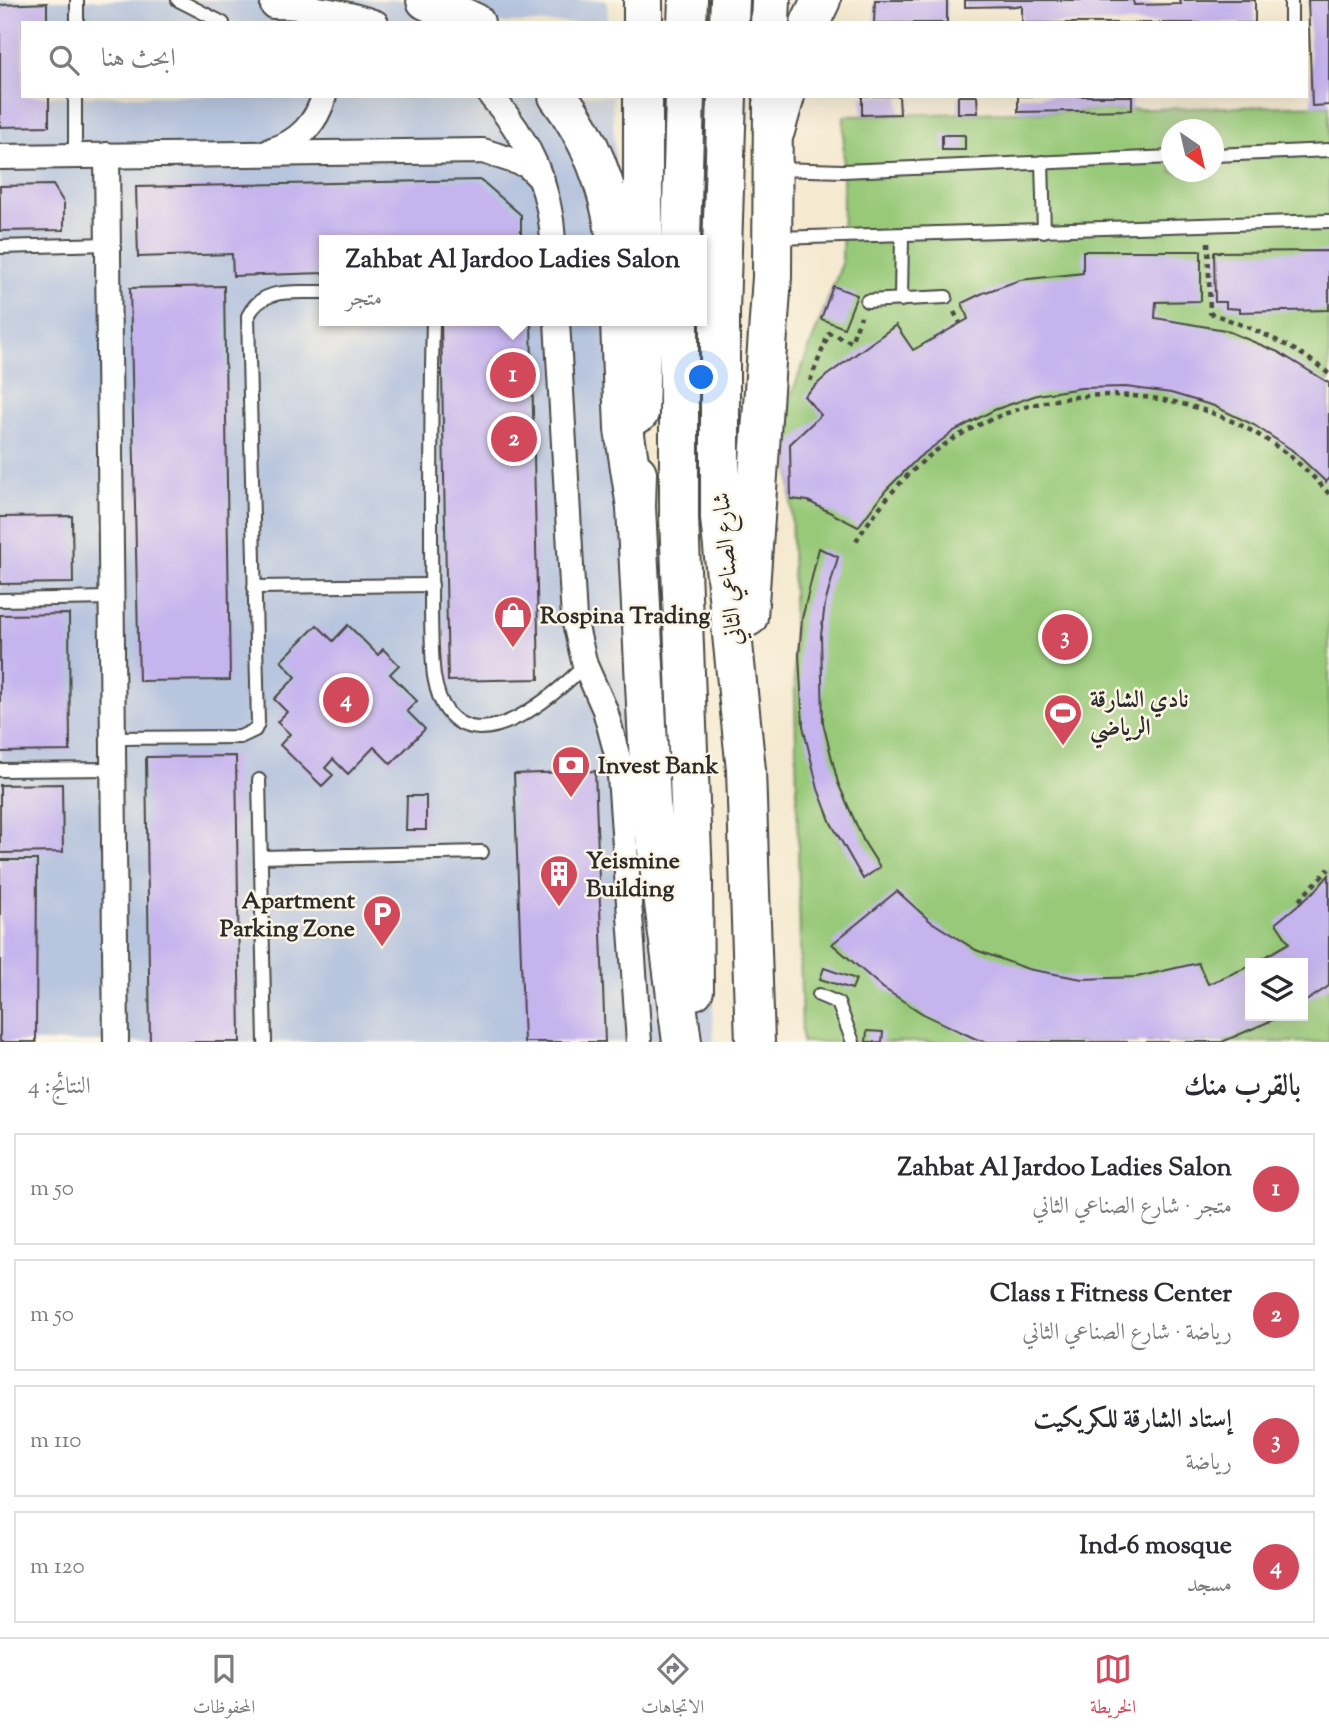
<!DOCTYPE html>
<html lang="ar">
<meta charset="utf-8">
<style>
body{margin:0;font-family:"Sorts Mill Goudy",Amiri,serif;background:#f7f7f7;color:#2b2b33;direction:rtl}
.controls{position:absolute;right:21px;bottom:21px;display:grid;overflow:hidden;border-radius:0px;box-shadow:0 7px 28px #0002}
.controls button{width:63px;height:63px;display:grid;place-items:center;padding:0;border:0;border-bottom:2px solid #e1e1e2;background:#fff;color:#2b2b33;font:35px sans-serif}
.compass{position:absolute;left:1161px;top:119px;width:63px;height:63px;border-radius:50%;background:#fff;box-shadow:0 7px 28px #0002;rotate:146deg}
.you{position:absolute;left:702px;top:378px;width:24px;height:24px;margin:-18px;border:5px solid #fff;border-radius:50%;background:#1a73e8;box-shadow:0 0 0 10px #1a73e833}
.badge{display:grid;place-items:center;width:46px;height:46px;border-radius:50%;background:#d1495b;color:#fff;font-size:23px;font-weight:700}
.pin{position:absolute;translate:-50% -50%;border:4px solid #fff;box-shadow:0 2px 7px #0006}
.popup{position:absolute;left:319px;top:235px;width:388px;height:91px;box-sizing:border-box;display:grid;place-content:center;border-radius:0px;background:#fff;filter:drop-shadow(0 2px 5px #0005);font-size:23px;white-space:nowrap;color:#7c7c81}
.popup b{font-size:26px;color:#2b2b33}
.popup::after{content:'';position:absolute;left:50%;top:100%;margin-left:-14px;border:14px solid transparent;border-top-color:#fff}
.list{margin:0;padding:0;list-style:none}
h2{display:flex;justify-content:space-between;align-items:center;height:91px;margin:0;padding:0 28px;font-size:30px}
h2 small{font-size:23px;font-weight:400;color:#7c7c81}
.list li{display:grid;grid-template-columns:46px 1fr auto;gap:21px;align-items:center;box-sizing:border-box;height:112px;margin:0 14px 14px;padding:0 14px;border:2px solid #e1e1e2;border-radius:0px}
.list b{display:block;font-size:26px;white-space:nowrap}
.list p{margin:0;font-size:23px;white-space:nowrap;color:#7c7c81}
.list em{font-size:23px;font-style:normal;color:#7c7c81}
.icon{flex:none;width:38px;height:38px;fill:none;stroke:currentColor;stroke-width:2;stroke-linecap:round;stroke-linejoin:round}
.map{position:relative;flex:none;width:1329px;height:1042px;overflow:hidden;direction:ltr}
.search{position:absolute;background:#fff;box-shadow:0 7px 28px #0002;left:21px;right:21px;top:21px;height:77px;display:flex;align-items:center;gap:18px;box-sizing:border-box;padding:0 24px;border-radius:0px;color:#7c7c81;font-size:26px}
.sheet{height:595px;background:#fff}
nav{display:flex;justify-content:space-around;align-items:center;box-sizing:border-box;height:98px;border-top:2px solid #e1e1e2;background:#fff;font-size:19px;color:#7c7c81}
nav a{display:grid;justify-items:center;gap:4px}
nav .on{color:#d1495b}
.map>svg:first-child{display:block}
</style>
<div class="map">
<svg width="1329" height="1042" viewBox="0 0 1329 1042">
<rect width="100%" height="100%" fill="#fcf5e5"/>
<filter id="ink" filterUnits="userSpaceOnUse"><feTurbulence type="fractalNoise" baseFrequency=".0143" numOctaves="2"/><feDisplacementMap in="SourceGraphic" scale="14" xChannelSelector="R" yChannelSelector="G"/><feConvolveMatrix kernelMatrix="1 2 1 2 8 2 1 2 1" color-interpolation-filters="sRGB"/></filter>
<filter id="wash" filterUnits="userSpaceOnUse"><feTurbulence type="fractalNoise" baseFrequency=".00686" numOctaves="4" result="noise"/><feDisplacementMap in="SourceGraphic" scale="28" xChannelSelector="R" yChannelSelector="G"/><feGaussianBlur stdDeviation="1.57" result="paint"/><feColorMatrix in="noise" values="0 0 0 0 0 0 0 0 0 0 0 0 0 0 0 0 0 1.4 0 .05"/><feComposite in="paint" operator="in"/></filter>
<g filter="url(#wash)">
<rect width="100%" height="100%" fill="#f5ead1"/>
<path fill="#b7c5de" d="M 0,0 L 607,0 L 608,23 L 23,23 L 23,96 L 612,96 L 619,240 L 324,240 L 324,321 L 624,321 L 710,937 L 714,1042 L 0,1042 Z"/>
<path fill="#98c979" stroke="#627a52" stroke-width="2" fill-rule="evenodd" d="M 1329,105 L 1329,1042 L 802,1042 L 789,401 L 842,263 L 844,116 ZM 1172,130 L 1214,130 L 1214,172 L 1172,172 ZM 1250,963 L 1303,963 L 1303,1016 L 1250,1016 Z"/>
<g id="blocks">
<g fill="#c6b4ee">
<path d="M 875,0 L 947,0 L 947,23 L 874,23 Z"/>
<path d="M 965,0 L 1133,0 L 1134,5 L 1181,4 L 1180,0 L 1255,0 L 1255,23 L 1022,23 L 1022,6 L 965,7 Z"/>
<path d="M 1308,0 L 1329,0 L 1329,105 L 1312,106 Z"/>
<path d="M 47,3 L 47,23 L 23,23 L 23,96 L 49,96 L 49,126 L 0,127 L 0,5 Z"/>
<path d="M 862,96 L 899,96 L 900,114 L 862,115 Z"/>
<path d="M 958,96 L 977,96 L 978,113 L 958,113 Z"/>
<path d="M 1018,96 L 1132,96 L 1132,110 L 1018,112 Z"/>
<rect x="942" y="135" width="23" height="15"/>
<path d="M 481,180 L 521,215 L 521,240 L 324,240 L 324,273 L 233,276 L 232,254 L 138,257 L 136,187 Z"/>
<path d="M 53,185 L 64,203 L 64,230 L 0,231 L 0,186 Z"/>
<path d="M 1083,251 L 1201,251 L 1201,301 L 1156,302 L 1155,318 L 1225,330 L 1278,352 L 1329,383 L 1329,479 L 1326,482 L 1292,450 L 1254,425 L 1214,406 L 1171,393 L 1126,387 L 1081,388 L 1037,395 L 994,410 L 954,431 L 918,458 L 886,490 L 858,527 L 808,501 L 791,499 L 790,444 L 821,415 L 804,396 L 826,376 L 896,325 L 913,350 L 968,319 L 962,303 L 983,293 L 1020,280 L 1083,273 Z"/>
<path d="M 1329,251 L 1329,310 L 1240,312 L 1240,309 L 1226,308 L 1226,302 L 1215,302 L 1214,252 Z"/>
<path d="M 224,286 L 230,680 L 139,681 L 130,288 Z"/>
<path d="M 833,286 L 857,295 L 844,328 L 821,319 Z"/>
<path d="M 441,321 L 531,321 L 539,679 L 448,681 Z"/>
<path d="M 72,516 L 73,583 L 0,584 L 0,517 Z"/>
<path d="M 819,548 L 838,557 L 825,604 L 821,635 L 823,723 L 838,783 L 864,842 L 880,867 L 863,879 L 831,823 L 818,789 L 803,726 L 799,655 L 802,619 Z"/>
<path d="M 69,614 L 70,751 L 0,752 L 0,615 Z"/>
<path d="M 317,625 L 333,641 L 348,625 L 378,655 L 383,649 L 399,665 L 390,674 L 417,701 L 407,711 L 425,729 L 391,764 L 374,747 L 348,774 L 333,759 L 325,768 L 333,775 L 322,786 L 280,745 L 290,734 L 277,722 L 287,712 L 274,699 L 296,677 L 281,661 Z"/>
<path d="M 236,756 L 240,1042 L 150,1042 L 146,757 Z"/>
<path d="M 595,771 L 605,1042 L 524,1042 L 514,774 Z"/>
<path d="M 62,784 L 63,852 L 0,853 L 0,785 Z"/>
<path d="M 407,796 L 426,796 L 426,830 L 406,830 Z"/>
<path d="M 0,860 L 37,860 L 36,1042 L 0,1042 Z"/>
<path d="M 1329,875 L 1329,986 L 1303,1003 L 1303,963 L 1255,963 L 1289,943 L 1276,923 L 1317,889 Z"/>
<path d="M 897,891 L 930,921 L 976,950 L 1028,969 L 1082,979 L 1137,977 L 1198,963 L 1208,984 L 1250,966 L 1250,1016 L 1282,1016 L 1222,1042 L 987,1042 L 976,1039 L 925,1015 L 883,988 L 832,944 Z"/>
<path d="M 824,968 L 856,979 L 852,989 L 820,979 Z"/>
<path d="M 867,1031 L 883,1032 L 882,1042 L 866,1042 Z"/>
</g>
</g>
</g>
<g filter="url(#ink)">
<use href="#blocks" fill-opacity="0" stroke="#494844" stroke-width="2"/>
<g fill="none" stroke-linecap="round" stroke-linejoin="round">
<defs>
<g id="lane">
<path d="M 178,0 L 223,23"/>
<path d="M 1291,0 L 1291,23"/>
<path d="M 77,23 L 77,0"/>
<path d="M 1214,155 L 1329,150"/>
<path d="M 75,156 L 75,96"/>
<path d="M 1042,162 L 1044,231"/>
<path d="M 777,169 L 843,171 L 1172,157"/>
<path d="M 777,238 L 1329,221"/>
<path d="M 0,247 L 108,244"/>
<path d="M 901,300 L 902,235"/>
<path d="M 867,301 L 946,297"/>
<path d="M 433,321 C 431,395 431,469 431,544 C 432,587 429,633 434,676 C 436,688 439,701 447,711 C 483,759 557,693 585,665"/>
<path d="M 254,587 L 432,585"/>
<path d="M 0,600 L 112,598"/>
<path d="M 113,738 L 240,737 L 255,730 L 258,723 L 248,316 C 263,286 294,293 324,292"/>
<path d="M 0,770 L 114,769"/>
<path d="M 259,780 L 265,1042"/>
<path d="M 261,857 L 482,852"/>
<path d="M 819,995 L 838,1003 L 853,1042"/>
</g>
<g id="street">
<path d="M 273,6 C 310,6 342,11 376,23"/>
<path d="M 491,96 C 527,137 550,186 553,240"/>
<path d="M 272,150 C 299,142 317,122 324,96"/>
<path d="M 107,155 L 116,1042"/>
<path d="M 0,157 L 483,151 L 527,165 L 542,180"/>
<path d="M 557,321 L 574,619 L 585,665 L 605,710 L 619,762 L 639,1042"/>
</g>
<g id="primary">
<path d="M 643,0 L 643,23"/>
<path d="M 687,23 L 688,0"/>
<path d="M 729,23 L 730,0"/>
<path d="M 770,23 L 771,0"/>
<path d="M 727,96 L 720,311 L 720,518 L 746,770 L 755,1042"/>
<path d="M 643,240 L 643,96"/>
<path d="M 681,240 L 685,96"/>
<path d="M 679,321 L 679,517 L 693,880 L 694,990"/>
<path d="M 639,413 L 642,321"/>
<path d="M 637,473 L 636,507 L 651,803 L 682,1042"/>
<path d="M 748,617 L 772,277 L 773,97"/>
</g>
<g id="highway">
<path d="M 426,0 L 475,23"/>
<path d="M 810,23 L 821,0"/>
<path d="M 558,96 C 591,139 609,187 616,240"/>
<path d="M 775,131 L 785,96"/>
<path d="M 620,321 L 624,429 L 636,507"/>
</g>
</defs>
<use href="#lane" stroke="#494844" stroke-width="16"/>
<use href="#street" stroke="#494844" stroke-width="28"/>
<use href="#primary" stroke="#494844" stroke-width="42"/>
<use href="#highway" stroke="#494844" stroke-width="42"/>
<g stroke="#494844" stroke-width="4.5" stroke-dasharray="5 5" stroke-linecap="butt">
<path d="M 1208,242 L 1210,313 C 1252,328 1295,345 1329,374"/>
<path d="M 954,312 L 960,323"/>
<path d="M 810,381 L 829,333 L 851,342 L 861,316"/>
<path d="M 856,541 C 883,499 916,460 960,435 C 1079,366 1238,387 1329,494"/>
<path d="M 1299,900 L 1329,869"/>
</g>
<use href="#lane" stroke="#fff" stroke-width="12"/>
<use href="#street" stroke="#fff" stroke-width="24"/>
<use href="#primary" stroke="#fff" stroke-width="38"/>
<use href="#highway" stroke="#fff" stroke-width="38"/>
</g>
</g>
<defs>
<symbol id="shop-pin" viewBox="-11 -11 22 30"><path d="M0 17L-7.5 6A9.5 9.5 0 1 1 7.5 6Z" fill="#d1495b" stroke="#fcf5e5"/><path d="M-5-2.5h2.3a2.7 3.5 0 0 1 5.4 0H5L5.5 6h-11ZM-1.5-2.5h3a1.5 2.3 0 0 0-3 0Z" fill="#fff"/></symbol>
<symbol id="stadium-pin" viewBox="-11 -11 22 30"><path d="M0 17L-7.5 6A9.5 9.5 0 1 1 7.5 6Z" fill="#d1495b" stroke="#fcf5e5"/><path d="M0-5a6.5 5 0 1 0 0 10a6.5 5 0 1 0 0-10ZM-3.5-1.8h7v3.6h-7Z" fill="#fff"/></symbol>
<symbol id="bank-pin" viewBox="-11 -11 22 30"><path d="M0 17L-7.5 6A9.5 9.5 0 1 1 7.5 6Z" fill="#d1495b" stroke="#fcf5e5"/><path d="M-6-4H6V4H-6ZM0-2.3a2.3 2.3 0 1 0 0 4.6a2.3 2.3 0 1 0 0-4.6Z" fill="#fff"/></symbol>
<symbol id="building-pin" viewBox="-11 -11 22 30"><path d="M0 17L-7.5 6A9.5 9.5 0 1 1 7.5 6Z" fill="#d1495b" stroke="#fcf5e5"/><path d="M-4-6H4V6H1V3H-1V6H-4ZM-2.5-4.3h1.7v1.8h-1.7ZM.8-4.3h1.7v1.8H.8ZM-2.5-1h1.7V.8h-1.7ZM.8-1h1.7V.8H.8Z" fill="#fff"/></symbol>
<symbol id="parking-pin" viewBox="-11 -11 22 30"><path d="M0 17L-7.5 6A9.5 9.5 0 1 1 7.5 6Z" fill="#d1495b" stroke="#fcf5e5"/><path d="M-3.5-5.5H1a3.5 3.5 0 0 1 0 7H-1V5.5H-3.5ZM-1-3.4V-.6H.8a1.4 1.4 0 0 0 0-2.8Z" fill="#fff"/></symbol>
</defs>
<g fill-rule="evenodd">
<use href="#shop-pin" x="491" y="593" width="44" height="60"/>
<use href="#stadium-pin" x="1041" y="691" width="44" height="60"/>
<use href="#bank-pin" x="549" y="743" width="44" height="60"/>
<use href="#building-pin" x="537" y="852" width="44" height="60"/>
<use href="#parking-pin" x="360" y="892" width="44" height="60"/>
</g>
<g text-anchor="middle" stroke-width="5" stroke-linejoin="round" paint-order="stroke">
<g font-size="24" fill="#2b2b2b" stroke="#fcf5e5">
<text transform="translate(727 569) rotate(-95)" y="8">شارع الصناعي الثاني</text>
</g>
<g font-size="24" font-weight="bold" fill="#2b2b2b" stroke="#fcf5e5" text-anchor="start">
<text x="540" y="623">Rospina Trading</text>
<text x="1090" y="707">نادي الشارقة<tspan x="1090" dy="28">الرياضي</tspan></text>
<text x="598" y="773">Invest Bank</text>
<text x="586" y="868">Yeismine<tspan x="586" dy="28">Building</tspan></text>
<text x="355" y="908" text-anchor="end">Apartment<tspan x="355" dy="28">Parking Zone</tspan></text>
</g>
</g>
</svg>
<div class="controls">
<button><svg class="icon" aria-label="layers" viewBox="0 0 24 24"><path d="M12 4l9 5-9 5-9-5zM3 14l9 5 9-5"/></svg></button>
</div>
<svg class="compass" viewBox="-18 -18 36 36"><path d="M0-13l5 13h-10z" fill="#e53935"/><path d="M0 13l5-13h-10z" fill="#7c7c81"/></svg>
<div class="you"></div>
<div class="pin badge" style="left:513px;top:375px">1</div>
<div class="popup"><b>Zahbat Al Jardoo Ladies Salon</b>متجر</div>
<div class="pin badge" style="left:514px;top:439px">2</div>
<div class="pin badge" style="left:1065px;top:637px">3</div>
<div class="pin badge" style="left:346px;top:700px">4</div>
<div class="search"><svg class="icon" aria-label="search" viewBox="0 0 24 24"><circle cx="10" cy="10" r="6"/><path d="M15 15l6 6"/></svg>ابحث هنا</div>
</div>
<section class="sheet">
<h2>بالقرب منك<small>النتائج: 4</small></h2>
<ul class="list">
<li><span class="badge">1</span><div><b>Zahbat Al Jardoo Ladies Salon</b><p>متجر · شارع الصناعي الثاني</p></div><em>50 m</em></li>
<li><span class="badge">2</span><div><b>Class 1 Fitness Center</b><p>رياضة · شارع الصناعي الثاني</p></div><em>50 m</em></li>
<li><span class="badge">3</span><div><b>إستاد الشارقة للكريكيت</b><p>رياضة</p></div><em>110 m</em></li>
<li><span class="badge">4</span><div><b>Ind-6 mosque</b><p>مسجد</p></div><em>120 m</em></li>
</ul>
</section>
<nav>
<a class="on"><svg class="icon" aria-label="map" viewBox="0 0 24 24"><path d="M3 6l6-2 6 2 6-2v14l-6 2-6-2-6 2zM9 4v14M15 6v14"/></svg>الخريطة</a>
<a><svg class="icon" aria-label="directions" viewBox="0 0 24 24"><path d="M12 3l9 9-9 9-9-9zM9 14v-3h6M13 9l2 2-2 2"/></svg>الاتجاهات</a>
<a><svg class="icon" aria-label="saved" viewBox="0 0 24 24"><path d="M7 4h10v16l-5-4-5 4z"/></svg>المحفوظات</a>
</nav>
